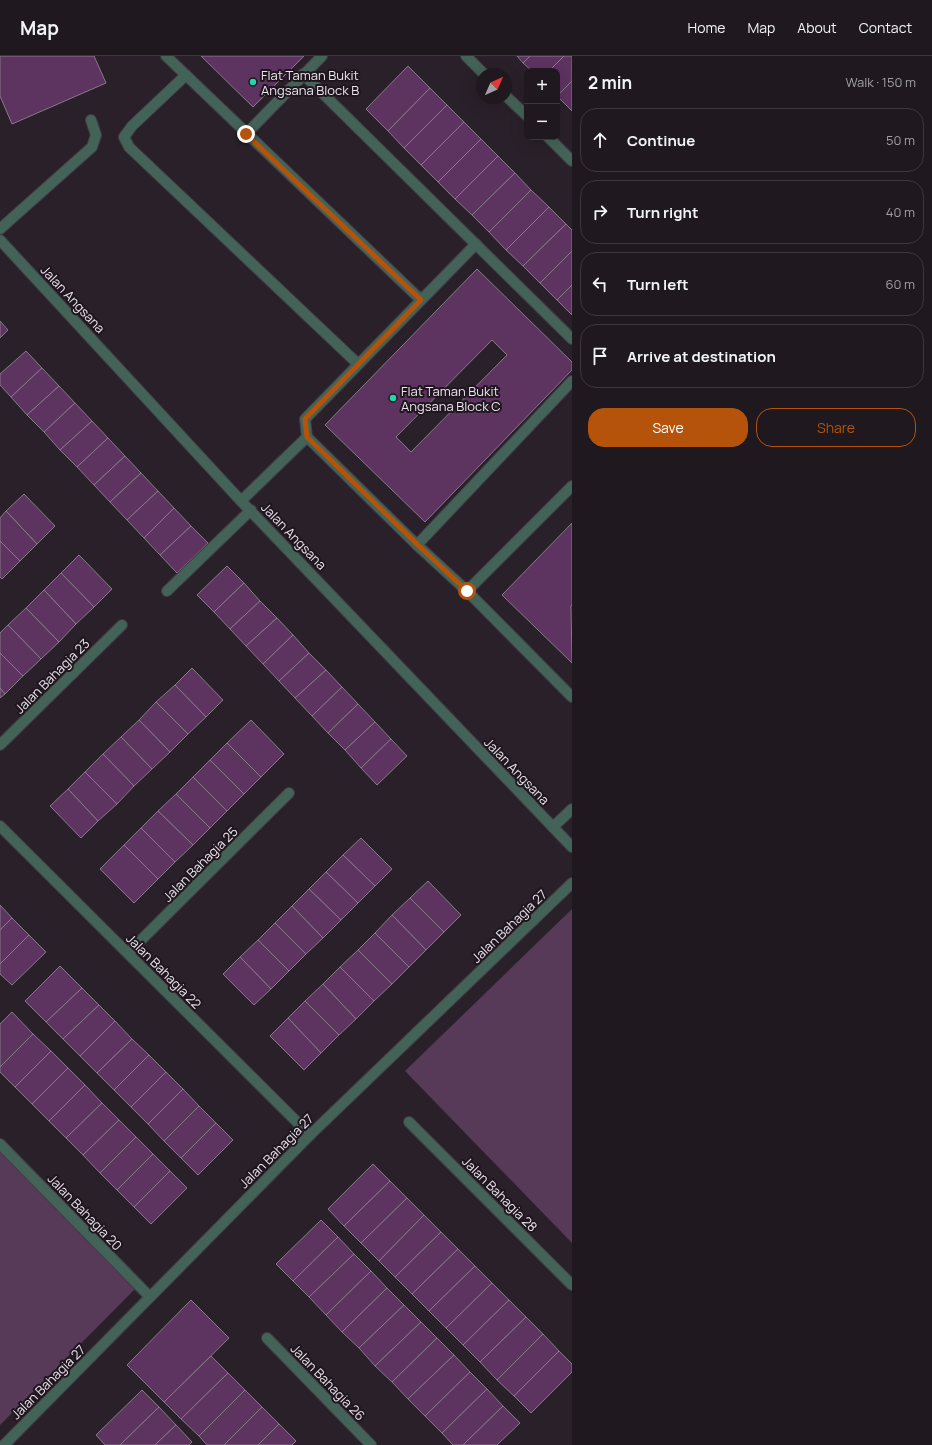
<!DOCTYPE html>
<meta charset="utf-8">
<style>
body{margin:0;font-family:Manrope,sans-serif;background:#2c252c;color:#f1f3f6}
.controls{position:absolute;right:12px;top:12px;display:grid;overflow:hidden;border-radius:8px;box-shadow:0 4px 16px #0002}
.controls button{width:36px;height:36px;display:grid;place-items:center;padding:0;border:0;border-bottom:1px solid #3c373d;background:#1f181f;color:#f1f3f6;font:20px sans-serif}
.compass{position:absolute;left:476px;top:12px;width:36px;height:36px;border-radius:50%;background:#1f181f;box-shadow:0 4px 16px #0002;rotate:45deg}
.stop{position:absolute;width:12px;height:12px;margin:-9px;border:3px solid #b45309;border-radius:50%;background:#fff}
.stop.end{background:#b45309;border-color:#fff;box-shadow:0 1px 4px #0008}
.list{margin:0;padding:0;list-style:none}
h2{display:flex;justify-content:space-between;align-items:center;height:52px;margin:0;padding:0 16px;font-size:17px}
h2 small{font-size:13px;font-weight:400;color:#a1a0a4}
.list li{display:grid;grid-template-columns:26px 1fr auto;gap:12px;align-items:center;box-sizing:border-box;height:64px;margin:0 8px 8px;padding:0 8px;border:1px solid #3c373d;border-radius:16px}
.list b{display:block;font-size:15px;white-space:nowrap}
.list em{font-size:13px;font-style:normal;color:#a1a0a4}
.actions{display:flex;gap:8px;padding:12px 16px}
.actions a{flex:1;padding:9px 0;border:1px solid #b45309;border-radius:16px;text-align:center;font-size:14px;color:#b45309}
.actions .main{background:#b45309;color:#fff}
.icon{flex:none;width:22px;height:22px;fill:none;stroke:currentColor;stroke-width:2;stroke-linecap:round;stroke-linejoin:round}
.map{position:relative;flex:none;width:572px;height:1389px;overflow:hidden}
header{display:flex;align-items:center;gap:24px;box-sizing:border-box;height:56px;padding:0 20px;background:#1f181f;border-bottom:1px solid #3c373d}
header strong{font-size:19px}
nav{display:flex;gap:22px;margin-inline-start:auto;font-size:14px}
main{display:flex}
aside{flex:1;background:#1f181f}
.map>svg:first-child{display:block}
</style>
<header>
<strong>Map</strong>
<nav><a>Home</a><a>Map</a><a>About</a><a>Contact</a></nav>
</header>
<main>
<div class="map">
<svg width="572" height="1389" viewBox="0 0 572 1389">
<rect width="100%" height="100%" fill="#292029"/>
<g fill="#563a57">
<path d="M 572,853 L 572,1187 L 405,1015 Z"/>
<path d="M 0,1093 L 135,1233 L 0,1369 Z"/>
</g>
<g fill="#5d3360" stroke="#867b87" fill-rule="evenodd">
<path d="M 0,0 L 94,0 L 106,27 L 12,68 L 0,40 Z"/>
<path d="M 201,0 L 304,0 L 253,51 Z"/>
<path d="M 517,0 L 530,0 L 523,7 Z"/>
<path d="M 530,0 L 564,0 L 549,15 L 532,15 L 523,7 Z"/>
<path d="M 564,0 L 572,0 L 572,25 L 557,40 L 557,15 L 549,15 Z"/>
<path d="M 408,10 L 430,32 L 388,75 L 366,53 Z"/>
<path d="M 572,25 L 572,55 L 557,40 Z"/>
<path d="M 430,32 L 447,49 L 404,92 L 388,75 Z"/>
<path d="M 447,49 L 464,66 L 421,109 L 404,92 Z"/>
<path d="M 464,66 L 481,83 L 438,126 L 421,109 Z"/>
<path d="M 481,83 L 498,100 L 455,143 L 438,126 Z"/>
<path d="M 498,100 L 515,117 L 472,159 L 455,143 Z"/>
<path d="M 515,117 L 531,134 L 489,176 L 472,159 Z"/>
<path d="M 531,134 L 549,151 L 506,194 L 489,176 Z"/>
<path d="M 549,151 L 566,168 L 523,210 L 506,194 Z"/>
<path d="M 566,168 L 572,174 L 572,195 L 540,227 L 523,210 Z"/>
<path d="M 572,195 L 572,229 L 557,244 L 540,227 Z"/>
<path d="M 477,213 L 572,306 L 572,314 L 425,466 L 325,369 ZM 492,284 L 507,299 L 411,396 L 396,381 Z"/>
<path d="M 572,229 L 572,259 L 557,244 Z"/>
<path d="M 0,265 L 8,274 L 0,282 Z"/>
<path d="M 26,295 L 42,312 L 11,341 L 0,329 L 0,318 Z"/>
<path d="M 42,312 L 59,330 L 27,359 L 11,341 Z"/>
<path d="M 59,330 L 75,347 L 44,376 L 27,359 Z"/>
<path d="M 75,347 L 92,365 L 60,394 L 44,376 Z"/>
<path d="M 92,365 L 108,382 L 77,411 L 60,394 Z"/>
<path d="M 108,382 L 125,400 L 94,429 L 77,411 Z"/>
<path d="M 125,400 L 141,417 L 110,446 L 94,429 Z"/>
<path d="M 141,417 L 158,435 L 127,464 L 110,446 Z"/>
<path d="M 158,435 L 174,452 L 144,482 L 127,464 Z"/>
<path d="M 24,438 L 55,470 L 37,488 L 6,455 Z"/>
<path d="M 174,452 L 191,470 L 160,499 L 144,482 Z"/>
<path d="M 6,455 L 37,488 L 20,505 L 0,485 L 0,462 Z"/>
<path d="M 572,467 L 572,549 L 571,550 L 572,607 L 502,539 Z"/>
<path d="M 191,470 L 208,487 L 177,517 L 160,499 Z"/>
<path d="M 0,485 L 20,505 L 2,523 L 0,521 Z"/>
<path d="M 79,499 L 112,533 L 94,551 L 61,517 Z"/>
<path d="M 227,510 L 244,527 L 214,556 L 197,539 Z"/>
<path d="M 61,517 L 94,551 L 76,568 L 44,534 Z"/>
<path d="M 244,527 L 260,545 L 230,573 L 214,556 Z"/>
<path d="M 44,534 L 76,568 L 59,586 L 26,552 Z"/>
<path d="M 260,545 L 277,562 L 246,590 L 230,573 Z"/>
<path d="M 26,552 L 59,586 L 41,603 L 8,569 Z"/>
<path d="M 277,562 L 293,579 L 263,608 L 246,590 Z"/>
<path d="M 8,569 L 41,603 L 23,620 L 0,597 L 0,577 Z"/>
<path d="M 293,579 L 309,597 L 279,625 L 263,608 Z"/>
<path d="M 0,597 L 23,620 L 5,638 L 0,632 Z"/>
<path d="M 309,597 L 326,614 L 295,642 L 279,625 Z"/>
<path d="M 192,612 L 223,644 L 206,661 L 175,629 Z"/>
<path d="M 326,614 L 342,631 L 312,660 L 295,642 Z"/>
<path d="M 175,629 L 206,661 L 188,678 L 156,646 Z"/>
<path d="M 342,631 L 358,648 L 328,677 L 312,660 Z"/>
<path d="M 0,632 L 5,638 L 0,642 Z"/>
<path d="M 156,646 L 188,678 L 170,696 L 139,664 Z"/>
<path d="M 358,648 L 375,666 L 345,694 L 328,677 Z"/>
<path d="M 139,664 L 170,696 L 152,713 L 121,681 Z"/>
<path d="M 251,664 L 284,698 L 261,721 L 227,687 Z"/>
<path d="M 375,666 L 391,683 L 361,712 L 345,694 Z"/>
<path d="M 121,681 L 152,713 L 134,730 L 103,698 Z"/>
<path d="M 391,683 L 407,700 L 377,729 L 361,712 Z"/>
<path d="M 227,687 L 261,721 L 244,738 L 210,704 Z"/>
<path d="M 103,698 L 134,730 L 117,748 L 85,716 Z"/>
<path d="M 210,704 L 244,738 L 227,755 L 193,721 Z"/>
<path d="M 85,716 L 117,748 L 98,765 L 68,733 Z"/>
<path d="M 193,721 L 227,755 L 210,772 L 176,738 Z"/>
<path d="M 68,733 L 98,765 L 81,782 L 50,750 Z"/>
<path d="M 176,738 L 210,772 L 193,789 L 158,755 Z"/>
<path d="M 158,755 L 193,789 L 175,806 L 141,772 Z"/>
<path d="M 141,772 L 175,806 L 158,823 L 124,789 Z"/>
<path d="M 361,782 L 392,813 L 375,830 L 343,799 Z"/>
<path d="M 124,789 L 158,823 L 134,847 L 100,813 Z"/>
<path d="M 343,799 L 375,830 L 358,847 L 326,816 Z"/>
<path d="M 326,816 L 358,847 L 341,864 L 309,833 Z"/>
<path d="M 428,825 L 461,859 L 444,876 L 410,842 Z"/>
<path d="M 309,833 L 341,864 L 323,882 L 292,850 Z"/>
<path d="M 410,842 L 444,876 L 426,894 L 392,859 Z"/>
<path d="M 0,849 L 12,862 L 0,874 Z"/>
<path d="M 292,850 L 323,882 L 306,898 L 275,867 Z"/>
<path d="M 392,859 L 426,894 L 409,911 L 375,877 Z"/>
<path d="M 12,862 L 29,879 L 0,908 L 0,874 Z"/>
<path d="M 275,867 L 306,898 L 289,915 L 258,884 Z"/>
<path d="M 375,877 L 409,911 L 392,928 L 358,894 Z"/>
<path d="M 29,879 L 46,896 L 12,929 L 0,918 L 0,908 Z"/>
<path d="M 258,884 L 289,915 L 271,933 L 240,901 Z"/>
<path d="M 358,894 L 392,928 L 374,945 L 340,911 Z"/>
<path d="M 240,901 L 271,933 L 254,949 L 223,918 Z"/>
<path d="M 60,910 L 82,932 L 46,966 L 25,945 Z"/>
<path d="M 340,911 L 374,945 L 356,963 L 323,928 Z"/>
<path d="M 323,928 L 356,963 L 339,979 L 305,945 Z"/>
<path d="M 82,932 L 99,949 L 63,983 L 46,966 Z"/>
<path d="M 305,945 L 339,979 L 321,997 L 288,962 Z"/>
<path d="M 99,949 L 115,965 L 80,1000 L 63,983 Z"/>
<path d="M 12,956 L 33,978 L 0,1011 L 0,968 Z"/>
<path d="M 288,962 L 321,997 L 304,1014 L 270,980 Z"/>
<path d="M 115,965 L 132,983 L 97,1017 L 80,1000 Z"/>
<path d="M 33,978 L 51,995 L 15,1031 L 0,1016 L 0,1011 Z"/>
<path d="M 132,983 L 149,999 L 114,1034 L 97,1017 Z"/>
<path d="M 51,995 L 68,1012 L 32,1048 L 15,1031 Z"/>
<path d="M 149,999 L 166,1016 L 131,1051 L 114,1034 Z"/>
<path d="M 68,1012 L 85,1029 L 49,1065 L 32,1048 Z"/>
<path d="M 166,1016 L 183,1033 L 148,1068 L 131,1051 Z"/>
<path d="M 85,1029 L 102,1047 L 66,1082 L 49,1065 Z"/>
<path d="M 183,1033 L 199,1050 L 164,1085 L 148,1068 Z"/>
<path d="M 102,1047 L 119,1064 L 83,1099 L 66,1082 Z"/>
<path d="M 199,1050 L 216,1067 L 181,1102 L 164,1085 Z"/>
<path d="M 119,1064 L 136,1081 L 100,1117 L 83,1099 Z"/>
<path d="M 216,1067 L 233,1084 L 198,1119 L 181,1102 Z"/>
<path d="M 136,1081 L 153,1098 L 117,1134 L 100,1117 Z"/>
<path d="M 153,1098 L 170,1115 L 134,1151 L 117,1134 Z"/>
<path d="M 373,1108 L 390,1125 L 344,1170 L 328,1153 Z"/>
<path d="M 170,1115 L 187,1132 L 151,1168 L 134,1151 Z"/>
<path d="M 390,1125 L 407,1142 L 361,1187 L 344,1170 Z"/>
<path d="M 407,1142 L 424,1159 L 379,1205 L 361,1187 Z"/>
<path d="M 424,1159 L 441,1176 L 395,1221 L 379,1205 Z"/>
<path d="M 321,1164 L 338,1181 L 293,1225 L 276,1208 Z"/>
<path d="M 441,1176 L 458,1193 L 412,1238 L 395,1221 Z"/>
<path d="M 338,1181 L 354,1198 L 309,1241 L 293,1225 Z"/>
<path d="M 458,1193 L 475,1210 L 429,1255 L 412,1238 Z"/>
<path d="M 354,1198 L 371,1215 L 326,1259 L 309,1241 Z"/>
<path d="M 475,1210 L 492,1227 L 446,1272 L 429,1255 Z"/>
<path d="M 371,1215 L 387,1232 L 342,1276 L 326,1259 Z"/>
<path d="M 492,1227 L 509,1244 L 463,1289 L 446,1272 Z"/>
<path d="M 387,1232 L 404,1249 L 359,1292 L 342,1276 Z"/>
<path d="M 191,1244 L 229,1282 L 164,1346 L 127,1309 Z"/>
<path d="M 509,1244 L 526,1261 L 480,1306 L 463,1289 Z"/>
<path d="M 404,1249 L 421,1266 L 375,1310 L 359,1292 Z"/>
<path d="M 526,1261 L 543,1278 L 497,1324 L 480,1306 Z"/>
<path d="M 421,1266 L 437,1282 L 392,1326 L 375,1310 Z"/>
<path d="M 543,1278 L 559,1295 L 514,1340 L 497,1324 Z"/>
<path d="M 437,1282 L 454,1299 L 408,1343 L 392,1326 Z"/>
<path d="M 559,1295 L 572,1308 L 572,1316 L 531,1357 L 514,1340 Z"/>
<path d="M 454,1299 L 470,1316 L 425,1360 L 408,1343 Z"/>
<path d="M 211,1300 L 228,1317 L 181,1363 L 164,1346 Z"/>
<path d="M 470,1316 L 487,1333 L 442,1377 L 425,1360 Z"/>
<path d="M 228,1317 L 245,1334 L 199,1380 L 181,1363 Z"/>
<path d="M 487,1333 L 503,1350 L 463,1389 L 453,1389 L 442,1377 Z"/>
<path d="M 142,1334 L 159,1351 L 120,1389 L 105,1389 L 96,1379 Z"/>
<path d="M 245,1334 L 262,1351 L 224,1389 L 207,1389 L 199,1380 Z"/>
<path d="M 503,1350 L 520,1367 L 497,1389 L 463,1389 Z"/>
<path d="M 159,1351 L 176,1369 L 155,1389 L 120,1389 Z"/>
<path d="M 262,1351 L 279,1368 L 258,1389 L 224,1389 Z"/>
<path d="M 279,1368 L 296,1385 L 292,1389 L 258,1389 Z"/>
<path d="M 176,1369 L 192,1386 L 189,1389 L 155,1389 Z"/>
</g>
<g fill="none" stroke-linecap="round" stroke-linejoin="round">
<defs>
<g id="minor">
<path d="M 166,0 L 421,244"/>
<path d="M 466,0 L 484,18"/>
<path d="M 303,18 L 572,283"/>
<path d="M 186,19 L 132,70 L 124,81 L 129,91 L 358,308"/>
<path d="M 506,40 L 527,60"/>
<path d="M 246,78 L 322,0"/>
<path d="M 548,81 L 572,105"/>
<path d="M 0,173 L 92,91 L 96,79 L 91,64"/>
<path d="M 0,184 L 241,445 L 572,791"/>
<path d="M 476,188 L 305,363 L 307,381 L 417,489 L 467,535 L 572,641"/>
<path d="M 241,445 L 307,381"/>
<path d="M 417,489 L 572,325"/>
<path d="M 167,535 L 251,454"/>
<path d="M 467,535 L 572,430"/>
<path d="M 0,689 L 122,569"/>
<path d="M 0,770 L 310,1079"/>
<path d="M 553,771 L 572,753"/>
<path d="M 128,897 L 289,737"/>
<path d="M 409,1066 L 572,1229"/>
<path d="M 0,1088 L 150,1241"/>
<path d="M 267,1282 L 371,1389"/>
<path d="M 4,1389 L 310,1079 L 572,827"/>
</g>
</defs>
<use href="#minor" stroke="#443c44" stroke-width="12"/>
<use href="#minor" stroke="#436258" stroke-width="10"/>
</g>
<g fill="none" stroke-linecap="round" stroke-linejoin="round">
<path stroke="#b45309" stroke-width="5" d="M 246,78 L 421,244 L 305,363 L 307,381 L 418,489 L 467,535"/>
</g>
<g fill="#26d5ae" stroke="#1f161f" stroke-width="1.5">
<circle cx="253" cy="26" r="4"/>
<circle cx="393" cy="342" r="4"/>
</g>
<g text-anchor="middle" stroke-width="4" stroke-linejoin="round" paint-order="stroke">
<g font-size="13" fill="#ebe5eb" stroke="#1f161f" text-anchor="start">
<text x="261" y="24">Flat Taman Bukit<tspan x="261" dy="15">Angsana Block B</tspan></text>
<text x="401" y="340">Flat Taman Bukit<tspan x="401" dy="15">Angsana Block C</tspan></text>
</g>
<g font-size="13" fill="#ebe5eb" stroke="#1f161f">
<text transform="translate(73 243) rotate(47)" y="5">Jalan Angsana</text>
<text transform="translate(294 480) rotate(46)" y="5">Jalan Angsana</text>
<text transform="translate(52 620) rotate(-45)" y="5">Jalan Bahagia 23</text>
<text transform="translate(517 715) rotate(46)" y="5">Jalan Angsana</text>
<text transform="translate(200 808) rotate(-45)" y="5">Jalan Bahagia 25</text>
<text transform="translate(509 870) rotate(-44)" y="5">Jalan Bahagia 27</text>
<text transform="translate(164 915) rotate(45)" y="5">Jalan Bahagia 22</text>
<text transform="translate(276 1095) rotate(-45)" y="5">Jalan Bahagia 27</text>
<text transform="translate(500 1138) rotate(45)" y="5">Jalan Bahagia 28</text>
<text transform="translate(85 1156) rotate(46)" y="5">Jalan Bahagia 20</text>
<text transform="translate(48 1326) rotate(-45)" y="5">Jalan Bahagia 27</text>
<text transform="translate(328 1326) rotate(46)" y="5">Jalan Bahagia 26</text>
</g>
</g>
</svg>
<div class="controls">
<button>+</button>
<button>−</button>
</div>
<svg class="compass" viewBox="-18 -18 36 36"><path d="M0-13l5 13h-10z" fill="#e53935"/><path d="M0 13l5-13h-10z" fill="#a1a0a4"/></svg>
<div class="stop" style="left:467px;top:535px"></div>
<div class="stop end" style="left:246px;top:78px"></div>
</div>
<aside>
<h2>2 min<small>Walk · 150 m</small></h2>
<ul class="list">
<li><svg class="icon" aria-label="ahead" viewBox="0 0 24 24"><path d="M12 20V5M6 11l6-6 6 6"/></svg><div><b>Continue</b></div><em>50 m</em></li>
<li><svg class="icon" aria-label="right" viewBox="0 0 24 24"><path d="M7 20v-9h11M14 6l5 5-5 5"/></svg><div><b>Turn right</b></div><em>40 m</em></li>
<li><svg class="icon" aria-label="left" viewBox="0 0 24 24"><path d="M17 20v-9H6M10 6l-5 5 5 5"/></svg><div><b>Turn left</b></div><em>60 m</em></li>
<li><svg class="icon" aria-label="arrive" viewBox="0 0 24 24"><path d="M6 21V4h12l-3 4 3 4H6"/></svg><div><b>Arrive at destination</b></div></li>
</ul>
<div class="actions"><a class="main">Save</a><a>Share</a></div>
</aside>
</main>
